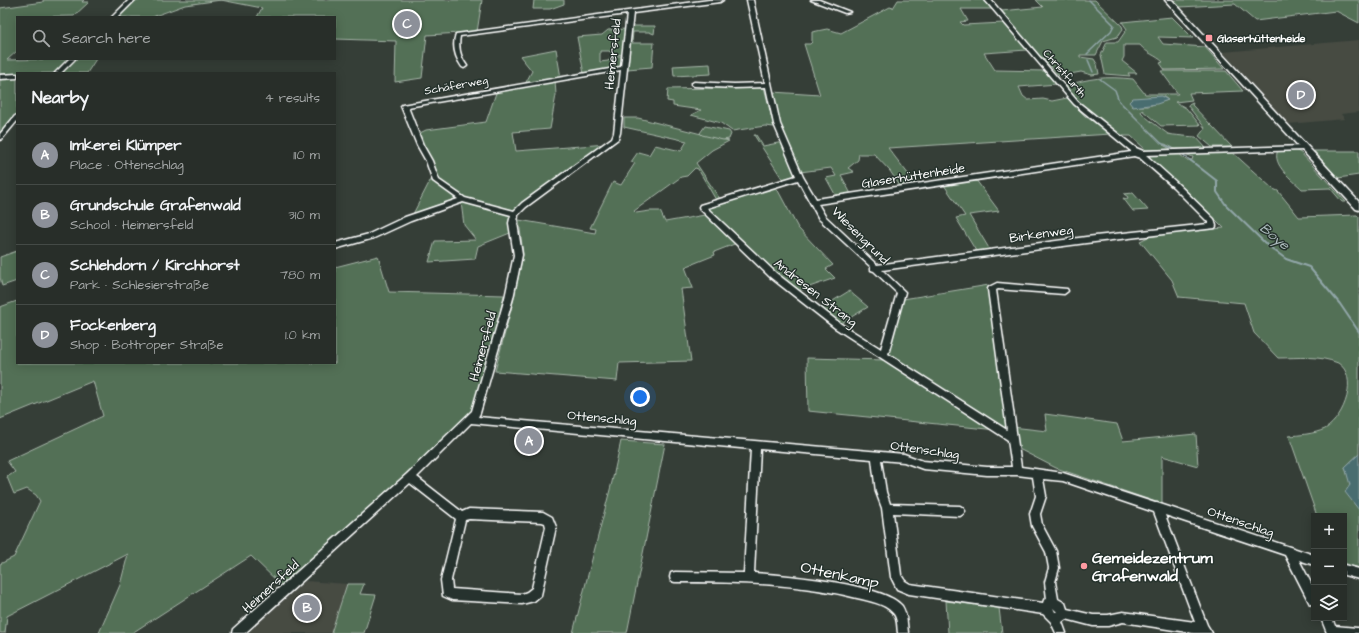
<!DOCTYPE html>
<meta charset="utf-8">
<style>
body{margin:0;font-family:"Architects Daughter",sans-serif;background:#343a35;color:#f1f3f6}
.controls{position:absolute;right:12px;bottom:12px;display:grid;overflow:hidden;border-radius:0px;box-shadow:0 2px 10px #0003}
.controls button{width:36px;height:36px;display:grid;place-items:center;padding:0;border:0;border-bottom:1px solid #444a46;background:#282e29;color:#f1f3f6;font:20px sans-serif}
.you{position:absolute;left:640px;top:397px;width:14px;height:14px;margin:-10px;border:3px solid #fff;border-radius:50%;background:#1a73e8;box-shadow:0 0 0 6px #1a73e833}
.badge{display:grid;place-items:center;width:26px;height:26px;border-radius:50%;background:#8c9099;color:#fff;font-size:13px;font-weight:700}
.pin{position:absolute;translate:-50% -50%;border:2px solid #fff;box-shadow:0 1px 4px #0006}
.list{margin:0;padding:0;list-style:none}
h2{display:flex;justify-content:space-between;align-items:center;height:52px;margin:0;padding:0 16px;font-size:17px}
h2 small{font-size:13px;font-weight:400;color:#a5a8a8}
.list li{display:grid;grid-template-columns:26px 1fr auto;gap:12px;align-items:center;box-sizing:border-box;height:60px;padding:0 16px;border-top:1px solid #444a46}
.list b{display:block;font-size:15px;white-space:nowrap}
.list p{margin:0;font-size:13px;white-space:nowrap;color:#a5a8a8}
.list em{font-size:13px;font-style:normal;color:#a5a8a8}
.icon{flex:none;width:22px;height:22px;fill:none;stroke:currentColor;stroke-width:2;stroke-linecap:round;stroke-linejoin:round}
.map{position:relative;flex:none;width:1359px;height:633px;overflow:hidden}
.search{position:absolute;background:#282e29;box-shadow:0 2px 10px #0003;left:16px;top:16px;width:320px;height:44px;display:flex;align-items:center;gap:10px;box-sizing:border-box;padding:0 14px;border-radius:0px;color:#a5a8a8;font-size:15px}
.panel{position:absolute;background:#282e29;box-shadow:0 2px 10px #0003;left:16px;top:72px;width:320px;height:292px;border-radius:0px}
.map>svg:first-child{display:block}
</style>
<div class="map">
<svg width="1359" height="633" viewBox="0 0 1359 633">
<rect width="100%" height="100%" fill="#353e37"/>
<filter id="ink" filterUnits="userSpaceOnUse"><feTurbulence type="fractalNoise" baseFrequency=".025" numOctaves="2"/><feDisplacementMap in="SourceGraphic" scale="8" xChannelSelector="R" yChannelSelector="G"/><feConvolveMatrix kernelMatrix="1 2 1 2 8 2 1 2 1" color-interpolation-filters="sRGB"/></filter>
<g filter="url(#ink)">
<g fill="#474b43">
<path d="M 1359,40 L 1359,112 L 1341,114 L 1345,119 L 1288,124 L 1223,52 Z"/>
<path d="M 305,581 L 347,584 L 331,633 L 248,633 Z"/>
</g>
<g fill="#526f56" stroke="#a8b7aa" fill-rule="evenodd">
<path d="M 43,0 L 84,0 L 82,2 L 89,2 L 74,16 L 17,17 L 17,51 L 7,60 L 70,59 L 58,71 L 52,73 L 0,74 L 0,8 L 43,2 Z"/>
<path d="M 135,0 L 482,0 L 477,32 L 427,35 L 422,78 L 395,82 L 396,41 L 335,39 L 335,17 L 257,17 L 262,8 L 221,0 L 185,5 L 152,17 L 118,17 Z"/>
<path d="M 534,0 L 564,0 L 564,4 L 550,9 L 533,9 Z"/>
<path d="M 898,0 L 984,0 L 992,9 L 961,9 L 968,21 L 960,22 L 963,25 L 1004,23 L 1027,50 L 984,53 L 995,70 L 1045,71 L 1057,84 L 1019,87 L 1023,96 L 1028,100 L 1043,99 L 1052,101 L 1067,98 L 1085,116 L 1111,134 L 888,148 L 916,184 L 900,186 L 890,171 L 874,154 L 859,154 L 858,160 L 848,168 L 854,172 L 841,175 L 851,194 L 836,196 L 826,178 L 836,176 L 831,168 L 800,172 L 779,122 L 772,92 L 820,95 L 804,44 L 810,44 L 812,42 L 812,32 L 827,29 L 841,33 L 890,7 L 893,8 Z"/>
<path d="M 1036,0 L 1095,0 L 1122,26 L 1123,29 L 1117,37 L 1103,41 L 1096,55 L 1080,55 L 1080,57 L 1094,59 L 1097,64 L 1099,74 L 1092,75 L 1081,72 L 1059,76 L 1042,57 L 1039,57 L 1001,11 L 1043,7 Z"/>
<path d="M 1173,0 L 1359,0 L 1359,23 L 1336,11 L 1255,21 L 1235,4 L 1180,7 Z"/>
<path d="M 1172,17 L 1193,38 L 1158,37 L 1163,44 L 1205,47 L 1224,69 L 1165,70 L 1160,63 L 1163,62 C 1156,55 1147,54 1140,45 L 1124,45 L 1124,57 L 1122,61 L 1137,73 L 1128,73 L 1130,76 L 1105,74 L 1101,55 L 1107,42 L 1118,42 L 1127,29 L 1122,22 Z"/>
<path d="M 631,26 L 655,26 L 654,34 L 649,32 L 633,32 L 632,43 L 654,43 L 652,67 L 627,69 Z"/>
<path d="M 626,29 L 623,54 L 614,55 L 609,51 L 600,51 L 600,62 L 608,61 L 614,56 L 623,56 L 622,67 L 584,74 L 577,37 L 602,35 L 608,30 Z"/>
<path d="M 556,49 L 561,78 L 525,84 L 532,71 L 520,56 Z"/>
<path d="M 75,59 L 96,59 L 87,73 L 61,73 Z"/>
<path d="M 710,64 L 711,74 L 674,76 L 673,66 Z"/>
<path d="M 1161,71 L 1226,71 L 1243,91 L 1189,93 L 1192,100 L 1175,102 L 1186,108 L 1200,125 L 1161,126 L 1142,110 L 1141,112 C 1146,118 1161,129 1168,134 C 1171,135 1194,137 1196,137 L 1206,148 L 1175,149 L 1165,144 L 1163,145 L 1171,149 L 1146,150 L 1131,136 L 1122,136 L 1118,133 L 1115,133 L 1080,106 L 1064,86 C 1090,78 1105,76 1133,79 L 1145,94 L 1178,94 ZM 1148,97 L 1164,97 L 1168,100 L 1148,106 L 1131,106 Z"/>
<path d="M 0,78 L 17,78 L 17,114 L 0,134 Z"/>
<path d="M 555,80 L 556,95 L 550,129 L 513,132 L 516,151 L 607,144 L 516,208 C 508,216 509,223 510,233 L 478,246 L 475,259 L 429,262 L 435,241 L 476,240 L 464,225 L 461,202 L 412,216 L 430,181 L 437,180 L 428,154 L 418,134 L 426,130 L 486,122 L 497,90 Z"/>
<path d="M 764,87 L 774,127 L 765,126 L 732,131 L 721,123 L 691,115 L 701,110 L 673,106 L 673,102 L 667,101 L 668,89 Z"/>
<path d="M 1193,103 L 1192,105 L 1232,147 L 1212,147 L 1199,136 L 1205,128 L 1188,106 L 1188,105 Z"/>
<path d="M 624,118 L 638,118 L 729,141 L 712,150 L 696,163 L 720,199 L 716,200 L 698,169 L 695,168 L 687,176 L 681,177 L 634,211 L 636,213 L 650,211 L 660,211 L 665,222 L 705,215 L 737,243 L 714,252 L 715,255 L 685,267 L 693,288 L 681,289 L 691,361 L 619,363 L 617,381 L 495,371 L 514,298 L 523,254 L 519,220 L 595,233 L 596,229 L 590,228 L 613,182 L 621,185 L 635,163 L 631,162 L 638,152 L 649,155 L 655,145 L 681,151 L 687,141 L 624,127 Z"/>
<path d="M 705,126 L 729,131 L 731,134 L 729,139 L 723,140 L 702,135 L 700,133 Z"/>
<path d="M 754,135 L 756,135 L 763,146 L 783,142 L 797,174 L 796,176 L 783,180 Z"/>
<path d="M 1278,150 L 1295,150 L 1301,153 L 1346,202 L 1342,202 L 1330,188 L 1302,189 C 1293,180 1271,165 1278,150 Z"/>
<path d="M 1314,151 L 1359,151 L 1359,175 L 1338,178 Z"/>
<path d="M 1177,152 L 1186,160 L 1192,160 L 1193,157 L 1180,152 L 1232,152 L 1273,189 L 1278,191 L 1299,217 L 1357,215 L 1359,217 L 1359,454 L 1345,467 L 1359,510 L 1359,568 L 1344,563 L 1344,516 L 1317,516 L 1289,436 C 1300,435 1314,434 1325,429 C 1345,417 1359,376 1338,363 C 1319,355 1298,358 1278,358 L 1254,333 L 1244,303 L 1179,297 L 1172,280 L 1140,241 L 1148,237 L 1170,233 L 1224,228 L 1185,189 L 1146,158 L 1148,154 Z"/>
<path d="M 976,180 L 999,211 L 969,215 L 990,250 L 976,251 L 956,218 L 965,216 L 944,185 Z"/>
<path d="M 775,185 L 798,228 L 833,265 L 826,269 L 835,278 L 795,292 L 706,210 L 708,205 Z"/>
<path d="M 1133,193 L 1148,210 L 1133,211 L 1123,198 L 1127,199 L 1128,197 L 1124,194 Z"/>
<path d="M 17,251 L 17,281 L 2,286 L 0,277 L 0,257 Z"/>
<path d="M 378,256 L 389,292 L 504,295 C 497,323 483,400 466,419 L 282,586 L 251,556 L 132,633 L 99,633 L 120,585 L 128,554 L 7,616 L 5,633 L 0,633 L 0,564 L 14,557 L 40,501 L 36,495 L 27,489 L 14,494 L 7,477 L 15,472 L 7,461 L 103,416 L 93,381 L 0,419 L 0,307 L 17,301 L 17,363 L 335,363 L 335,267 Z"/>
<path d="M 989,285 L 1008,431 L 890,358 L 887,350 L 903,299 Z"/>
<path d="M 849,291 L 868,307 L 838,325 L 818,310 Z"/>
<path d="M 807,358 L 886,360 L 997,430 L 808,411 Z"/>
<path d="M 1045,414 L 1117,424 L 1123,441 L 1196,434 L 1198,466 L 1162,456 L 1162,504 L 1056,468 L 1017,448 L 1012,427 L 1047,431 Z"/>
<path d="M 621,441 L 665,444 L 627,633 L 573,633 L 612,482 Z"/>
<path d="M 347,584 L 364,584 L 360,594 L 376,595 L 364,633 L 331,633 Z"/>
<path d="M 946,601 L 999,608 L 1002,633 L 948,633 Z"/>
</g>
<g fill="#4a6d70" stroke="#92a7a9">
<path d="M 1161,96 L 1168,100 L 1157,104 L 1133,107 L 1129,102 L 1133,98 Z"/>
<path d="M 1359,454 L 1359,510 L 1345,492 L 1350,485 L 1345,467 Z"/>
</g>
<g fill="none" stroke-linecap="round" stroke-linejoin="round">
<g stroke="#92a7a9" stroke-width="1.5">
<path d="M 1087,54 L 1111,31 L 1114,25 L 1089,0"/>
<path d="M 1088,60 L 1093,72"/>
<path d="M 1100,79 L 1115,90 L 1119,101 L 1161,143 L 1172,148"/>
<path d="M 1181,153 L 1191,161"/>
</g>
<path stroke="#92a7a9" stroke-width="2" d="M 1190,160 L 1217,181 L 1217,192 L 1226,205 L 1267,245 L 1286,259 L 1309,267 L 1340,304 L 1359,332"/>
<defs>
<g id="minor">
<path d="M 129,0 L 135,0 L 118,17 L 112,17 Z"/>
<path d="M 709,0 L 723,0 L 720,2 L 633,13 L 620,133 L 618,139 L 526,207 L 518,215 L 517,223 L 522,255 L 513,298 L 480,413 L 478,417 L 904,454 L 923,461 L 987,467 L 1012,467 L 1008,440 L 835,328 L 770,277 L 700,209 L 699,207 L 700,205 L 796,176 L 774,124 L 766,87 L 734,88 L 694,86 L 691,84 L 694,82 L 734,84 L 765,83 L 747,0 L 753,0 L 780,124 L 803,177 L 816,199 L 1131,152 L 1131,151 L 1074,104 L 985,0 L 991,0 L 1078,102 L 1136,148 L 1143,151 L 1304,146 L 1307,148 L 1304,150 L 1146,155 L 1177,183 L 1214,219 L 1216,226 L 1215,228 L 1086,243 L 882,270 L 905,292 L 888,354 L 1007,430 L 988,289 L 989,287 L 997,283 L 1067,289 L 1068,291 L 1064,294 L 998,289 L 996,290 L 1021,467 L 1063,473 L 1155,503 L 1157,503 L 1314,555 L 1314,565 L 1299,560 L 1314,589 L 1314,605 L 1310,604 L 1285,555 L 1165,515 L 1207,625 L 1212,633 L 1193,633 L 1123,622 L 1108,626 L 1093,626 L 1066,619 L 1062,622 L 1066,633 L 1056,633 L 1051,622 L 1043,614 L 909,594 L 897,589 L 891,577 L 882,508 L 876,492 L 872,459 L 760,449 L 754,573 C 784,575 885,584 902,606 C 907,614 907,624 908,633 L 898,633 C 897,627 898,618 893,613 C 884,603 869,601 857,598 C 797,583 736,582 675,582 L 671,581 L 670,577 L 671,573 L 675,572 L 744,573 L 751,449 L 471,423 L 417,477 L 462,512 L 469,509 L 543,512 L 552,517 L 556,527 L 541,595 L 534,601 L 522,604 L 452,600 L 443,596 L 441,580 L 456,519 L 410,483 L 245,633 L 232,633 L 233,629 L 407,474 L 472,411 L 505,298 L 514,255 L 509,223 L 511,215 L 463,202 L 411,221 L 374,238 L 335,249 L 335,243 L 369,234 L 405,217 L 458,199 L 433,181 L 426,161 L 417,145 L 401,106 L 402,105 L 621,67 L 627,14 L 460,36 C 458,47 460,57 467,66 L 464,68 L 462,67 C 455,57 452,45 456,34 ZM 621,70 L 614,133 L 612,138 L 522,203 L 514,211 L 465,198 L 439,180 L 432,161 L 423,145 L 408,107 ZM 1134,156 L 1140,158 L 1173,187 L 1208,222 L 1208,224 L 1086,237 L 877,265 L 825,216 L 818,204 ZM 798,180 L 819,219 L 871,267 L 871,270 L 874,271 L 897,293 L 881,349 L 841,324 L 776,273 L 707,208 ZM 881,460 L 904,462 L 923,469 L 987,475 L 1017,475 L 1033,477 L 1036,496 L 1030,514 L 1032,526 L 1046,552 L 1049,568 L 1045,582 L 1047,599 L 1044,600 L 1043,603 L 910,584 L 905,581 L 901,575 L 893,513 L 960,516 L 963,514 L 965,511 L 963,508 L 960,506 L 890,504 L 886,492 ZM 1043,479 L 1063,481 L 1154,512 L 1195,622 L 1123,612 L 1108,615 L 1093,615 L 1067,609 L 1065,603 L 1058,599 L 1055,582 L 1059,568 L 1056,551 L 1042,525 L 1040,514 L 1046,496 ZM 469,519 L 542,522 L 545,523 L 546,527 L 532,588 L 527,592 L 522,594 L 452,589 L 451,580 L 465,520 ZM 1053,608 L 1057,612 L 1055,612 Z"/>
<path d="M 811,0 L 819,0 L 850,12 L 845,13 Z"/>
<path d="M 69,59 L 75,59 L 61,73 L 55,73 Z"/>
<path d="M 17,74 L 17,78 L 0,79 L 0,75 Z"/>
<path d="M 17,115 L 17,121 L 2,139 L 0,140 L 0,134 L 15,116 Z"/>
<path d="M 1344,565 L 1359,569 L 1359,579 L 1344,575 Z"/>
<path d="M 1321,618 L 1332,618 L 1335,626 L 1357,628 L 1359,628 L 1359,633 L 1327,633 Z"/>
</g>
<path id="major" d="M 1165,0 L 1172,0 L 1359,202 L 1359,210 L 1356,209 Z"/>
</defs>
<use href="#minor" stroke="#fff" stroke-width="3"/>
<use href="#major" stroke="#fff" stroke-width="3"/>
<use href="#minor" fill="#26332d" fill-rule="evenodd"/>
<use href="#major" fill="#26332d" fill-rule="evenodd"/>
</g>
</g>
<g fill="#ff9aa2" stroke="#26332d" stroke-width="1.5">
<rect x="1205" y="34" width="8" height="8" rx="2"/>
<circle cx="1084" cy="566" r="4"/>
</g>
<g text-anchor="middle" stroke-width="3" stroke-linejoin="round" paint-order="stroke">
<g font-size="11" font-weight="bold" fill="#fff" stroke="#26332d" text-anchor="start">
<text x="1217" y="42">Glaserhüttenheide</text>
</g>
<g font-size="11" fill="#fff" stroke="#26332d">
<text transform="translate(1065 73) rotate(49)" y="4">Christfurth</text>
<text transform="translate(456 85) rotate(-10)" y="4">Schäferweg</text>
</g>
<g font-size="13" fill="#fff" stroke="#26332d">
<text transform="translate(612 54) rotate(-84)" y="5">Heimersfeld</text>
<text transform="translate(913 175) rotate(-9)" y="5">Glaserhüttenheide</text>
<text transform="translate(1041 233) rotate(-8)" y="5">Birkenweg</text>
<text transform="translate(861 235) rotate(45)" y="5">Wiesengrund</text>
<text transform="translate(816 292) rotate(38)" y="5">Andresen Strang</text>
<text transform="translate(482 346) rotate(-75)" y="5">Heimersfeld</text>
<text transform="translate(602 417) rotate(5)" y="5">Ottenschlag</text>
<text transform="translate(925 449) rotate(8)" y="5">Ottenschlag</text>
<text transform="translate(1241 521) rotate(19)" y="5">Ottenschlag</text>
<text transform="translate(270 586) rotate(-42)" y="5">Heimersfeld</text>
</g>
<g font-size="14" font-style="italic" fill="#aebdbf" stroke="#26332d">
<text transform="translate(1275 236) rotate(40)" y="5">Boye</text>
</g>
<g font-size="16" font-weight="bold" fill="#fff" stroke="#26332d" text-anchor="start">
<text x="1092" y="563">Gemeidezentrum<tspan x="1092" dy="18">Grafenwald</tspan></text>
</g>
<g font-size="16" fill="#fff" stroke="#26332d">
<text transform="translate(840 574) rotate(12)" y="6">Ottenkamp</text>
</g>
</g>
</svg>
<div class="controls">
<button>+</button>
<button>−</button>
<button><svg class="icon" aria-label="layers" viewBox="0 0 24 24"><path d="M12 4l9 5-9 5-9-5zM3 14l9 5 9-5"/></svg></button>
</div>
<div class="you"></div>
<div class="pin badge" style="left:529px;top:441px">A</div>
<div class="pin badge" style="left:307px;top:608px">B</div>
<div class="pin badge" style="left:407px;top:24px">C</div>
<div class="pin badge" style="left:1301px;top:95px">D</div>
<div class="search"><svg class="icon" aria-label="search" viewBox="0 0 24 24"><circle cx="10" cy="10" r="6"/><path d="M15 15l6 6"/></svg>Search here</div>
<section class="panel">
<h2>Nearby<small>4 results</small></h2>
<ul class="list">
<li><span class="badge">A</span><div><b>Imkerei Klümper</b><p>Place · Ottenschlag</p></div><em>110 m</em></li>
<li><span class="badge">B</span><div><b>Grundschule Grafenwald</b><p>School · Heimersfeld</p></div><em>310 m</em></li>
<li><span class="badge">C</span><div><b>Schlehdorn / Kirchhorst</b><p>Park · Schlesierstraße</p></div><em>780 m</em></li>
<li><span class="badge">D</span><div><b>Fockenberg</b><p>Shop · Bottroper Straße</p></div><em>1.0 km</em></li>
</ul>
</section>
</div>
